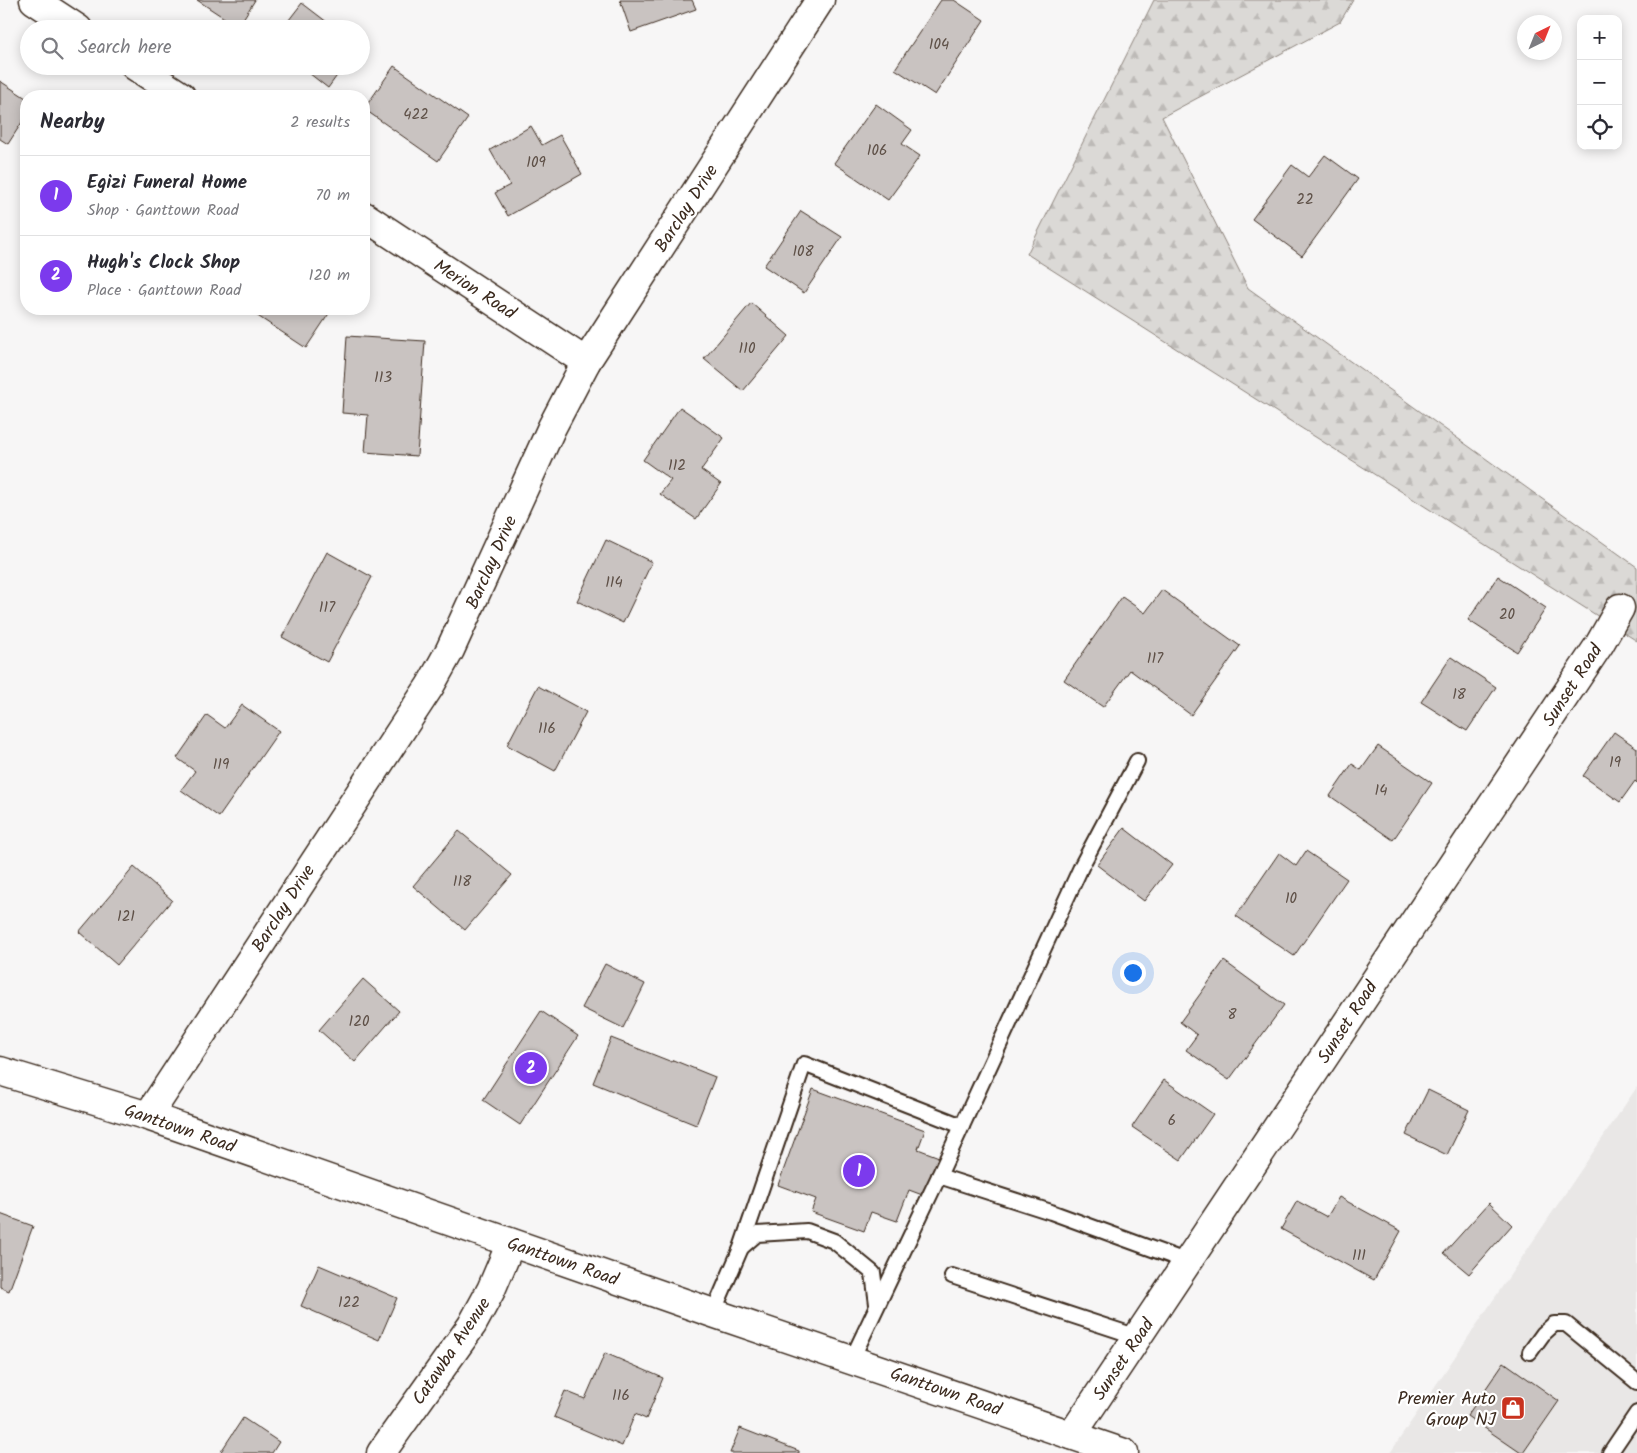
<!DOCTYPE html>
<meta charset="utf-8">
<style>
body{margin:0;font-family:Kalam,sans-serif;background:#f7f7f7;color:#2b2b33}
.controls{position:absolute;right:15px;top:15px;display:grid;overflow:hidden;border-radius:10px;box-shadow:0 2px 12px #0003}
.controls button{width:45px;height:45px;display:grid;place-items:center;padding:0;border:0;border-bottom:1px solid #e1e1e2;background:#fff;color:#2b2b33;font:25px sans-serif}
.compass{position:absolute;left:1517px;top:15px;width:45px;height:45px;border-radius:50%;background:#fff;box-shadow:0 2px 12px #0003;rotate:43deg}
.you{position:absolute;left:1132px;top:972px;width:18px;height:18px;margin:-12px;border:4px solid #fff;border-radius:50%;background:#1a73e8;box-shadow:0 0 0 8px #1a73e833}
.badge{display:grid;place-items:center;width:32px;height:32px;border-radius:50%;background:#7c3aed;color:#fff;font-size:16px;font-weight:700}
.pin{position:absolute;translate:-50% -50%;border:2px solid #fff;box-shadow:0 1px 5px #0006}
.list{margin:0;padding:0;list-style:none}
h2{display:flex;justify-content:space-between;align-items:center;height:65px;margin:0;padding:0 20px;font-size:21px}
h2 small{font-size:16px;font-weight:400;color:#7c7c81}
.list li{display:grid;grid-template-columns:32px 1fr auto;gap:15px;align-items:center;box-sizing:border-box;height:80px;padding:0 20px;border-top:1px solid #e1e1e2}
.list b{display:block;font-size:19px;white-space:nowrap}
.list p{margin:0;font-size:16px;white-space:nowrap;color:#7c7c81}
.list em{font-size:16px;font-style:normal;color:#7c7c81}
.icon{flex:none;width:28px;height:28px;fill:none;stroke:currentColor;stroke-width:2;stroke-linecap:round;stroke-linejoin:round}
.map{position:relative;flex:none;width:1637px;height:1453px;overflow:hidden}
.search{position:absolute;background:#fff;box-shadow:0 2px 12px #0003;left:20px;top:20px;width:350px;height:55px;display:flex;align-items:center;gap:12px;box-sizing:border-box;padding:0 18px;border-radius:28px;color:#7c7c81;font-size:19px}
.panel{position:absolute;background:#fff;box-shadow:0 2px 12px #0003;left:20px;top:90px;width:350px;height:225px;border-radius:20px}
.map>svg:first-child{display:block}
</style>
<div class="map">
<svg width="1637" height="1453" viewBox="0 0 1637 1453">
<defs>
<pattern id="forest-firs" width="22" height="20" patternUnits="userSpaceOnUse" patternTransform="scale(1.25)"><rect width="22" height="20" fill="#dbd9d6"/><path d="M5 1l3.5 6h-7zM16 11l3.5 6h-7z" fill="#bdbab7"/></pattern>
</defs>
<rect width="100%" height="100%" fill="#f7f6f6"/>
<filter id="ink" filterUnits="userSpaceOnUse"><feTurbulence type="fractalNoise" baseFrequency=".02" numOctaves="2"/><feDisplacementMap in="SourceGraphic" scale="10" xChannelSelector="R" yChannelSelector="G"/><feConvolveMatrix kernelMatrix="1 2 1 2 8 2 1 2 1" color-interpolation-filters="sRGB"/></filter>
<g filter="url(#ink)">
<path fill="#e9e7e6" d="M 1637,1087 L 1637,1453 L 1390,1453 Z"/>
<path fill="url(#forest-firs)" stroke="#8b827a" d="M 1154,0 L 1353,0 L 1340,22 L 1162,117 L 1248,288 L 1637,567 L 1637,641 L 1027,254 Z"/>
<g fill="#c9c3c1" stroke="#3b2a1e">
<path d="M 197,0 L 255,0 L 238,27 Z"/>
<path d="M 620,0 L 692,0 L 696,9 L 631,32 Z"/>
<path d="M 941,0 L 954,0 L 984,20 L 935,95 L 895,69 Z"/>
<path d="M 302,3 L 336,29 L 282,29 Z"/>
<path d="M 300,66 L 344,66 L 328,88 Z"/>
<path d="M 394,66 L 468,118 L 438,161 L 364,109 Z"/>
<path d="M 0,81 L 26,98 L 26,116 L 8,144 L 0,139 Z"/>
<path d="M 876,104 L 912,130 L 902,144 L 920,156 L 888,200 L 834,163 Z"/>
<path d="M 531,126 L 542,145 L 560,135 L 582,174 L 508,216 L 495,193 L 510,185 L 490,150 Z"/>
<path d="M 1325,155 L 1358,179 L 1302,256 L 1252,219 L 1292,165 L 1308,177 Z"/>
<path d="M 801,211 L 842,237 L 804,293 L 764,266 Z"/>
<path d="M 751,303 L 789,336 L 743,391 L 704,359 Z"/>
<path d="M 251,309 L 332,309 L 306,348 L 250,311 Z"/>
<path d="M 347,336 L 425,341 L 417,456 L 365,452 L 368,415 L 342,413 Z"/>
<path d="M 680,407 L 724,438 L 701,470 L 721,484 L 696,519 L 660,494 L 671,480 L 643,460 Z"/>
<path d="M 606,540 L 652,562 L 623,623 L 577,601 Z"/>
<path d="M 327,552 L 372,577 L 327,662 L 282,637 Z"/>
<path d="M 1498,576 L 1546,608 L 1517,652 L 1468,620 Z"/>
<path d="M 1162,590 L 1240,646 L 1191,715 L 1130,670 L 1103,707 L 1064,680 L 1122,597 L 1145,613 Z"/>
<path d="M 1451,657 L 1496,687 L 1467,731 L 1421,702 Z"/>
<path d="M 538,686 L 586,712 L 555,771 L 507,745 Z"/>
<path d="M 242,705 L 279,731 L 219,817 L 181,790 L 195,771 L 177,758 L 207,715 L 225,728 Z"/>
<path d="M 1614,732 L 1637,748 L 1637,783 L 1635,781 L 1620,802 L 1583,776 Z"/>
<path d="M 1378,746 L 1432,783 L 1393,840 L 1330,796 L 1352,764 L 1361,770 Z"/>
<path d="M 1124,828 L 1172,865 L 1144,901 L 1097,865 Z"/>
<path d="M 459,831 L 512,875 L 465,930 L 413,886 Z"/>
<path d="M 1306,851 L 1347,879 L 1294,956 L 1236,916 L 1279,853 L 1296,866 Z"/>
<path d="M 134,867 L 172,900 L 117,965 L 79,932 Z"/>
<path d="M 1224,961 L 1284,1005 L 1229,1080 L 1186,1050 L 1197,1035 L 1180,1022 Z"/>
<path d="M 605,964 L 645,984 L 623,1028 L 582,1008 Z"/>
<path d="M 363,979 L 399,1011 L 355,1062 L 319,1030 Z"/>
<path d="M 541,1011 L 578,1036 L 520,1125 L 483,1100 Z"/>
<path d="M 611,1038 L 672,1062 L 673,1060 L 715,1077 L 696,1125 L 593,1083 Z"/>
<path d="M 1164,1080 L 1213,1114 L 1181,1160 L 1132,1127 Z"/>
<path d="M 813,1089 L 925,1130 L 918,1149 L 939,1157 L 925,1196 L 909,1190 L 897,1221 L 871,1212 L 864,1231 L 811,1212 L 816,1199 L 778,1185 Z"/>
<path d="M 1428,1090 L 1469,1110 L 1447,1155 L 1406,1135 Z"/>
<path d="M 1339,1197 L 1401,1231 L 1374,1280 L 1281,1229 L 1297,1201 L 1327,1217 Z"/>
<path d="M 1489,1203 L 1512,1225 L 1469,1274 L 1444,1253 Z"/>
<path d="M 0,1214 L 33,1226 L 9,1291 L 0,1287 Z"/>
<path d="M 319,1265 L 397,1298 L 379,1340 L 301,1306 Z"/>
<path d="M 605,1353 L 663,1378 L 646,1419 L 635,1414 L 622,1446 L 554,1417 L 565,1391 L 585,1399 Z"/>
<path d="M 1504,1362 L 1559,1401 L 1523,1453 L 1521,1453 L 1467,1416 Z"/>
<path d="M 243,1418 L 279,1442 L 272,1453 L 220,1453 Z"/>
<path d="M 740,1428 L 799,1451 L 799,1453 L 730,1453 Z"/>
</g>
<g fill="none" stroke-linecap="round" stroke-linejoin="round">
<defs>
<g id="service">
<path d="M 939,1176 L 1051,1212 L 1188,1262"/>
<path d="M 742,1247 L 757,1234 L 807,1231 L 834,1241 L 873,1273 L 877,1304"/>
<path d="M 952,1276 L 1138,1337"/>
<path d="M 713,1313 L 741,1248 L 804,1064 L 962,1126"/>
<path d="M 1530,1352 L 1543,1334 L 1554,1324 L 1566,1324 L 1637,1382"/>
<path d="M 852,1359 L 939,1176 L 1082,865 L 1137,761"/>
<path d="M 1610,1453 L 1637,1413"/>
</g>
<g id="minor">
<path d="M 34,0 L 78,29"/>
<path d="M 135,66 L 181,96"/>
<path d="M 364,216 L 586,362"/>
<path d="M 148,1116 L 430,686 L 450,650 L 552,427 L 586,362 L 820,0"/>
<path d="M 1072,1435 L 1599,645 L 1620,608"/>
<path d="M 381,1453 L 472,1325 L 491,1290 L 511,1243"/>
</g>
<path id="tertiary" d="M 0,1071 L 148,1116 L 713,1313 L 1124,1453"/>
</defs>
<use href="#service" stroke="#3b2a1e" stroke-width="18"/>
<use href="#minor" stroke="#3b2a1e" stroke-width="31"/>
<use href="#tertiary" stroke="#3b2a1e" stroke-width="31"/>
<use href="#service" stroke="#fff" stroke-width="14"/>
<use href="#minor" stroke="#fff" stroke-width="28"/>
<use href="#tertiary" stroke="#fff" stroke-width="28"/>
</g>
</g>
<defs>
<symbol id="shop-square" viewBox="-11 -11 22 22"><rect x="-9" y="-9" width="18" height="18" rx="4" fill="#c8321e" stroke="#fff"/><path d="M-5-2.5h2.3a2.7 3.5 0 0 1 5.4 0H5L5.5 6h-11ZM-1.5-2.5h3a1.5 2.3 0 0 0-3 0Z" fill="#fff"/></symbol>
</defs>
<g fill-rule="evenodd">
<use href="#shop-square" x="1499" y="1394" width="28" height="28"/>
</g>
<g text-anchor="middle" stroke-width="4.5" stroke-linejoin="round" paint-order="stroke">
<g font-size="15" fill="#5e5047">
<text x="939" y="49">104</text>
<text x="416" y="119">422</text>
<text x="877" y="155">106</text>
<text x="536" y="167">109</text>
<text x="1305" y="204">22</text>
<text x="803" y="256">108</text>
<text x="747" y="353">110</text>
<text x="383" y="382">113</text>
<text x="677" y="470">112</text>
<text x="614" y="587">114</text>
<text x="327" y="612">117</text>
<text x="1507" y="619">20</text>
<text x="1155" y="663">117</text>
<text x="1459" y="699">18</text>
<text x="547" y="733">116</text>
<text x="1615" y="767">19</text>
<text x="221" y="769">119</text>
<text x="1381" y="795">14</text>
<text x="462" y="886">118</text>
<text x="1291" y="903">10</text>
<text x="126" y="921">121</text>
<text x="1232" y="1019">8</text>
<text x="359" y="1026">120</text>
<text x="1172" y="1125">6</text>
<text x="1359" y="1260">111</text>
<text x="349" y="1307">122</text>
<text x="621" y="1400">116</text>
</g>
<g font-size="18" fill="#3b2a1e" stroke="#fff">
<text transform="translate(686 208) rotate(-57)" y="6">Barclay Drive</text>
<text transform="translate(475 289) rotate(33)" y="6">Merion Road</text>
<text transform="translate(491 562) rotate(-66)" y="6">Barclay Drive</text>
<text transform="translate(1572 685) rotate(-57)" y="6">Sunset Road</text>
<text transform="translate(283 908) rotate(-57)" y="6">Barclay Drive</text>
<text transform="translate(1347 1022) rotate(-57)" y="6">Sunset Road</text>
<text transform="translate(180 1128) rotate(19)" y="6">Ganttown Road</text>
<text transform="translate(563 1261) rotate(19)" y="6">Ganttown Road</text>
<text transform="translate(451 1351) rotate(-56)" y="6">Catawba Avenue</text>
<text transform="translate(1123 1359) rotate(-56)" y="6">Sunset Road</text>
<text transform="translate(946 1391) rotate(19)" y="6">Ganttown Road</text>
</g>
<g font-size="18" fill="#3b2a1e" stroke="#fff" text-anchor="end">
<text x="1496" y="1404">Premier Auto<tspan x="1496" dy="21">Group NJ</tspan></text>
</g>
</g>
</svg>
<div class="controls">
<button>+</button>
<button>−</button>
<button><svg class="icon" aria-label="locate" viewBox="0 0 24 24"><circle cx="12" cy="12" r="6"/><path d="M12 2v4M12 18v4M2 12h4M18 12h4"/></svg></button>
</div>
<svg class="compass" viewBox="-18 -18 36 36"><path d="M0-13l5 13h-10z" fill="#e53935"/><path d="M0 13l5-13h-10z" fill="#7c7c81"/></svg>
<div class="you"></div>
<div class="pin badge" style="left:859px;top:1171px">1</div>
<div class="pin badge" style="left:531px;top:1068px">2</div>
<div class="search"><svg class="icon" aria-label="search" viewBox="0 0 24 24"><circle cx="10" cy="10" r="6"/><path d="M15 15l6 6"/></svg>Search here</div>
<section class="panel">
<h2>Nearby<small>2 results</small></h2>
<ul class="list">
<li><span class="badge">1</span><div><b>Egizi Funeral Home</b><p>Shop · Ganttown Road</p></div><em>70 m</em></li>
<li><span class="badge">2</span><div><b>Hugh's Clock Shop</b><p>Place · Ganttown Road</p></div><em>120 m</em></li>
</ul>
</section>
</div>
